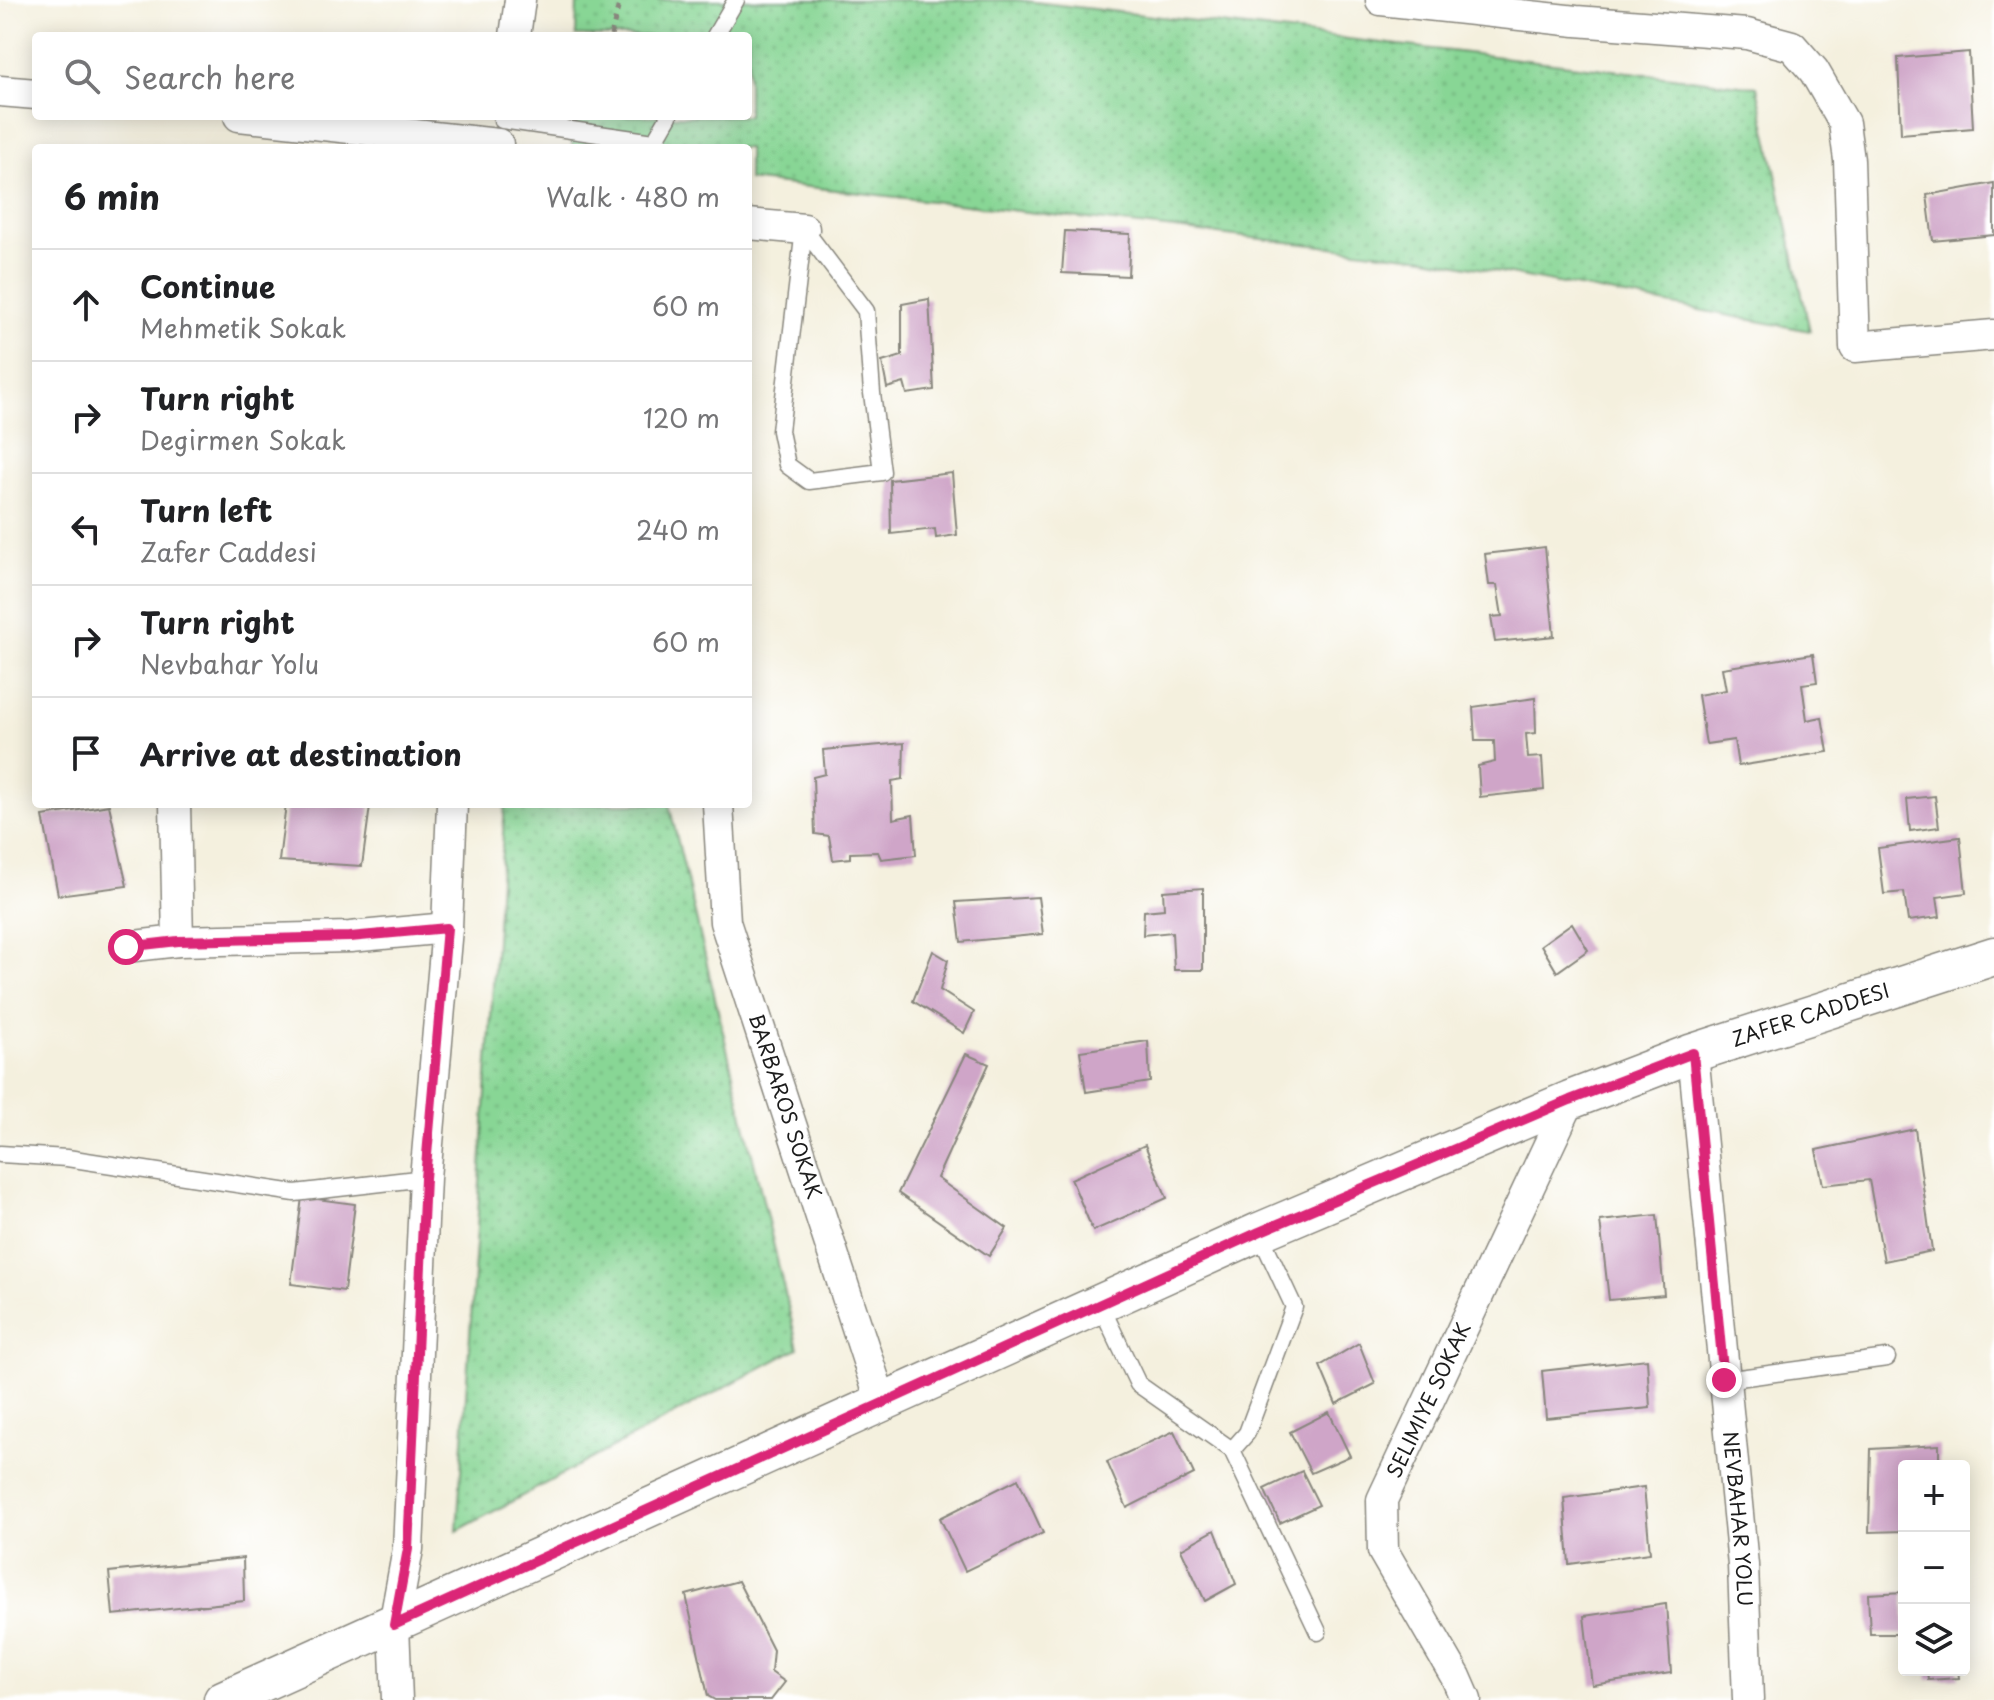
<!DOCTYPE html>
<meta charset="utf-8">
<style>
body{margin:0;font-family:"Playpen Sans",sans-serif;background:#f2f2f2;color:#202124}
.controls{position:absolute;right:24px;bottom:24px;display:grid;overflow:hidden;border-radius:8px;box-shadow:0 4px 20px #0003}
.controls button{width:72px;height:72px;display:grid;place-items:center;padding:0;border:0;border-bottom:2px solid #e0e0e0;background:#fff;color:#202124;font:40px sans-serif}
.stop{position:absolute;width:24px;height:24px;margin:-18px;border:6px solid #db2777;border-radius:50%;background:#fff}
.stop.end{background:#db2777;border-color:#fff;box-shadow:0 2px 8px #0008}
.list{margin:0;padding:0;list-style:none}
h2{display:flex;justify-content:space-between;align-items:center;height:104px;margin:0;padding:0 32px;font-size:34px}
h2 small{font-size:26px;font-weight:400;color:#757577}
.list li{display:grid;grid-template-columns:52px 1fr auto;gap:24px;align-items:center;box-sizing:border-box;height:112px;padding:0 32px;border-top:2px solid #e0e0e0}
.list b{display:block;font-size:30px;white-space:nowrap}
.list p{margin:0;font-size:26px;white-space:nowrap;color:#757577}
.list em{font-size:26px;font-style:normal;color:#757577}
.icon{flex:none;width:44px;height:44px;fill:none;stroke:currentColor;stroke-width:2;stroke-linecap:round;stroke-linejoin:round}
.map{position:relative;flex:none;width:1994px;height:1700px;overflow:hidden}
.search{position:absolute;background:#fff;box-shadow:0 4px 20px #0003;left:32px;top:32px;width:720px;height:88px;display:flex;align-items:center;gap:20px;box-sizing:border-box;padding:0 28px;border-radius:8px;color:#757577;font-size:30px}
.panel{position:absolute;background:#fff;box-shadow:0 4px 20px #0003;left:32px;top:144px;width:720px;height:664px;border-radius:8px}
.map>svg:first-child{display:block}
</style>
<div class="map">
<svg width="1994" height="1700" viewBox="0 0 1994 1700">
<defs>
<pattern id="grass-dots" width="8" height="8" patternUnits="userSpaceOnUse" patternTransform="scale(2)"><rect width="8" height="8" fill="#88d695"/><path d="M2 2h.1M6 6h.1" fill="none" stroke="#75b780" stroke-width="1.8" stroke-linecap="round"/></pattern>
</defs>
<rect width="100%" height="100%" fill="#fff"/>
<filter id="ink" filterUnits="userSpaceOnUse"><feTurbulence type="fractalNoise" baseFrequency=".0125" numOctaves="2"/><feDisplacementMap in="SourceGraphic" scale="16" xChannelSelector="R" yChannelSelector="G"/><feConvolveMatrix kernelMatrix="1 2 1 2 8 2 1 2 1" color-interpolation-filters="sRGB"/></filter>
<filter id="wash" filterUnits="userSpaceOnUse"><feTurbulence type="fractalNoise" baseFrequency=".006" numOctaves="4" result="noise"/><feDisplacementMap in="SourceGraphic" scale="32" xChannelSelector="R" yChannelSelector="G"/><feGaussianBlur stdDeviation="1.8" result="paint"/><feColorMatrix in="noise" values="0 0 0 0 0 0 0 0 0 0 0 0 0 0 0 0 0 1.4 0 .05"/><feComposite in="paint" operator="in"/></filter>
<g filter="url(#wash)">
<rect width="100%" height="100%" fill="#f4f0de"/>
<g fill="url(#grass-dots)" stroke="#527958" stroke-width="2">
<path d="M 577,0 L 1017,0 L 1757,87 L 1810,331 L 1426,258 L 748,180 L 748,148 L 572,148 L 573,116 L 748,116 L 748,36 L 576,36 Z"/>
<path d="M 505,804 L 669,804 L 798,1348 L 457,1531 Z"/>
</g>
<g id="blocks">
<g fill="#cfa5c8">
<path d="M 1969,52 L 1973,128 L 1901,134 L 1898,58 Z"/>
<path d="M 1994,183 L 1994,235 L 1933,241 L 1927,195 Z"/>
<path d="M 1065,231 L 1130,234 L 1128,276 L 1062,273 Z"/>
<path d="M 929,299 L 934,390 L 907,394 L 904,383 L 887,388 L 882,362 L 902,356 L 902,304 Z"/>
<path d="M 952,473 L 957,535 L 936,538 L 935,529 L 891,534 L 890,480 Z"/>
<path d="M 1545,547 L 1554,636 L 1495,642 L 1491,617 L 1502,616 L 1497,585 L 1489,585 L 1485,554 Z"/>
<path d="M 1813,654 L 1817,682 L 1802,684 L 1807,720 L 1822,717 L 1828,752 L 1738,766 L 1734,740 L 1706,744 L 1698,695 L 1726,690 L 1722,668 Z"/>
<path d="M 1535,698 L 1536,733 L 1526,734 L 1528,758 L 1542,757 L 1544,790 L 1480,797 L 1478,766 L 1495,762 L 1494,741 L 1475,741 L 1473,707 Z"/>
<path d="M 904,743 L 903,779 L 892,781 L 893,819 L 913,815 L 916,855 L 881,859 L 878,852 L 850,853 L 850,858 L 833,860 L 829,836 L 815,834 L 813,777 L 825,774 L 823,750 Z"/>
<path d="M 1935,796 L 1939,827 L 1910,831 L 1907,799 Z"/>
<path d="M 286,804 L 370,806 L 362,866 L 279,861 Z"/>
<path d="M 109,805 L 127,886 L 58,895 L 43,816 Z"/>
<path d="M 1960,837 L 1966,893 L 1937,897 L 1940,917 L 1908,921 L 1904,892 L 1884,894 L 1878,848 Z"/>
<path d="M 1203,888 L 1203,970 L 1174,970 L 1172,932 L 1143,935 L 1144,911 L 1164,909 L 1163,891 Z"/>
<path d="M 1038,897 L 1043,934 L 961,942 L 956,902 Z"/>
<path d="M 1572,923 L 1588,950 L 1557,972 L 1541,945 Z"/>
<path d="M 933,951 L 948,960 L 940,990 L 974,1012 L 964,1033 L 913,1001 Z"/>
<path d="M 1148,1041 L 1150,1082 L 1086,1092 L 1080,1051 Z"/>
<path d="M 966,1054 L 989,1064 L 937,1178 L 1007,1228 L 989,1256 L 898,1193 Z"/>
<path d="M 1915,1129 L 1932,1251 L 1884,1261 L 1869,1180 L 1823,1185 L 1816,1150 Z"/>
<path d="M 1145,1145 L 1167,1198 L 1093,1231 L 1071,1179 Z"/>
<path d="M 302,1197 L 355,1204 L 344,1291 L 291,1284 Z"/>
<path d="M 1657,1215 L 1664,1295 L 1609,1300 L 1600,1221 Z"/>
<path d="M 1359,1343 L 1375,1384 L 1336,1404 L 1320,1366 Z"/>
<path d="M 1647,1359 L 1650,1408 L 1546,1418 L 1542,1371 Z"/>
<path d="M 1329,1412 L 1350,1456 L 1311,1473 L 1290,1432 Z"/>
<path d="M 1174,1431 L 1194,1474 L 1127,1508 L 1107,1462 Z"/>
<path d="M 1939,1445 L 1939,1466 L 1904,1466 L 1904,1531 L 1869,1532 L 1871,1449 Z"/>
<path d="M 1302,1471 L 1319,1505 L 1280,1523 L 1264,1489 Z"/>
<path d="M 1018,1479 L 1043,1533 L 965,1571 L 940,1518 Z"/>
<path d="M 1644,1487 L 1650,1553 L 1569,1564 L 1564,1498 Z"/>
<path d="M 1215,1530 L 1236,1584 L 1205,1601 L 1181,1549 Z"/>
<path d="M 243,1558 L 244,1601 L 113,1615 L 109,1572 Z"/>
<path d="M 738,1581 L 773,1650 L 771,1672 L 785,1682 L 771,1700 L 715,1700 L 708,1696 L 686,1595 Z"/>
<path d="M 1904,1592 L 1904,1634 L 1870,1634 L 1868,1594 Z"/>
<path d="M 1666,1604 L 1671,1673 L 1592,1685 L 1584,1616 Z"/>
<path d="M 1927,1670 L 1958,1670 L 1959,1678 L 1928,1680 Z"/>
</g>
</g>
</g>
<g filter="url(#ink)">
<use href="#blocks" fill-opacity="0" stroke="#88867d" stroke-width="2"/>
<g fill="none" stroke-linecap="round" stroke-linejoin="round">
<defs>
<g id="service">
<path d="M 715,36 L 736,0"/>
<path d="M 502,120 L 654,142 L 669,116"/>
<path d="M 804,229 L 866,311 L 872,393 L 882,472 L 809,481 L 787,465 L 780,431 Z"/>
<path d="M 0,1154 L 67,1158 L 295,1193 L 425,1178"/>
<path d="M 1100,1304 L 1138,1384 L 1232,1450 L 1318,1632"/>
<path d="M 1724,1380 L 1887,1358"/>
<path d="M 1232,1450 L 1247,1433 L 1294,1307 L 1259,1232"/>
</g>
<g id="minor">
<path d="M 1381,0 L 1576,21 L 1747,34 L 1792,46 L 1814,71 L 1844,123 L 1849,160 L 1855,347 L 1994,335"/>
<path d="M 515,36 L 520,0"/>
<path d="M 0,91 L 36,94"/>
<path d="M 239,116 L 498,144"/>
<path d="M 748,224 L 804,229"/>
<path d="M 175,804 L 178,941"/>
<path id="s1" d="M 718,804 L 725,922 L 882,1404"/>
<path d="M 126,947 L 178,941 L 350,937 L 447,928"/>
<path id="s2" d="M 1693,1053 L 1743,1565 L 1748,1700"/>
<path d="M 397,1700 L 394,1625 L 408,1549 L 425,1178 L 447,928 L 452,804"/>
<path id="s3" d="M 1466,1700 L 1456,1677 L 1383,1551 L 1382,1500 L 1570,1100"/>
</g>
<g id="tertiary">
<path id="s4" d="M 223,1700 L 1259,1232 L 1570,1100 L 1693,1053 L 1994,956"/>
</g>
</defs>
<use href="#service" stroke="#88867d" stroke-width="19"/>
<use href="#minor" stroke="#88867d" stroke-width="33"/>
<use href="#tertiary" stroke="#88867d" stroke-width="41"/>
<path stroke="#88867d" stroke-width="5" stroke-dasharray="6 6" stroke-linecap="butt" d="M 611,36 L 620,0"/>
<use href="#service" stroke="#fff" stroke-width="16"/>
<use href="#minor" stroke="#fff" stroke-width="30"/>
<use href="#tertiary" stroke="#fff" stroke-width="38"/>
</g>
</g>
<g fill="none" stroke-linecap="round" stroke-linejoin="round" filter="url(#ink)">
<path stroke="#db2777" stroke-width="10" d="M 126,947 L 178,941 L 350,937 L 447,928 L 425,1178 L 408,1549 L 394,1625 L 1259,1232 L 1570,1100 L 1693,1053 L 1724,1380"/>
</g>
<g text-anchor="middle" stroke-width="6" stroke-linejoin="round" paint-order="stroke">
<g font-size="20" fill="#1c1c1c" stroke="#fff">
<text dy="7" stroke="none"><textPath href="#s4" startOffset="1730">ZAFER CADDESI</textPath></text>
<text dy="7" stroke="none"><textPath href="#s1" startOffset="312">BARBAROS SOKAK</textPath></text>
<text dy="7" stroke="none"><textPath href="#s3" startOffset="332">SELIMIYE SOKAK</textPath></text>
<text dy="7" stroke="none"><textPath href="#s2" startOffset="468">NEVBAHAR YOLU</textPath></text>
</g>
</g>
</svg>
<div class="controls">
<button>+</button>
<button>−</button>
<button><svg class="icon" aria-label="layers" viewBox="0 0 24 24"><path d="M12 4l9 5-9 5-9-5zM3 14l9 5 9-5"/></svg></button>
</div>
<div class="stop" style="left:126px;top:947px"></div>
<div class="stop end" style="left:1724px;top:1380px"></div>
<div class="search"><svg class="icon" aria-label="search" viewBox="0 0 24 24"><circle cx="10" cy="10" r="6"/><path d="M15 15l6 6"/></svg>Search here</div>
<section class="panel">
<h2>6 min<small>Walk · 480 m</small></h2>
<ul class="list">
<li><svg class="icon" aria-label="ahead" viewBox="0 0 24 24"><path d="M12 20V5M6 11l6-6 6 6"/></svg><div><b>Continue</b><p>Mehmetik Sokak</p></div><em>60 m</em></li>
<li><svg class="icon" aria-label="right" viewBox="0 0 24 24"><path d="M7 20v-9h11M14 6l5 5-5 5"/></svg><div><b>Turn right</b><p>Degirmen Sokak</p></div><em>120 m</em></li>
<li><svg class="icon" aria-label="left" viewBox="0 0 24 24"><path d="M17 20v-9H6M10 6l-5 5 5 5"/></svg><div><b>Turn left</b><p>Zafer Caddesi</p></div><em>240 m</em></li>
<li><svg class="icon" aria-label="right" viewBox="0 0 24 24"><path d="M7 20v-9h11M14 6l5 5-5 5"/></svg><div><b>Turn right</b><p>Nevbahar Yolu</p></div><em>60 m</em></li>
<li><svg class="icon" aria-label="arrive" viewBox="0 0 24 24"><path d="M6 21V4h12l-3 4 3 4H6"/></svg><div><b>Arrive at destination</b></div></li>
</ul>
</section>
</div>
